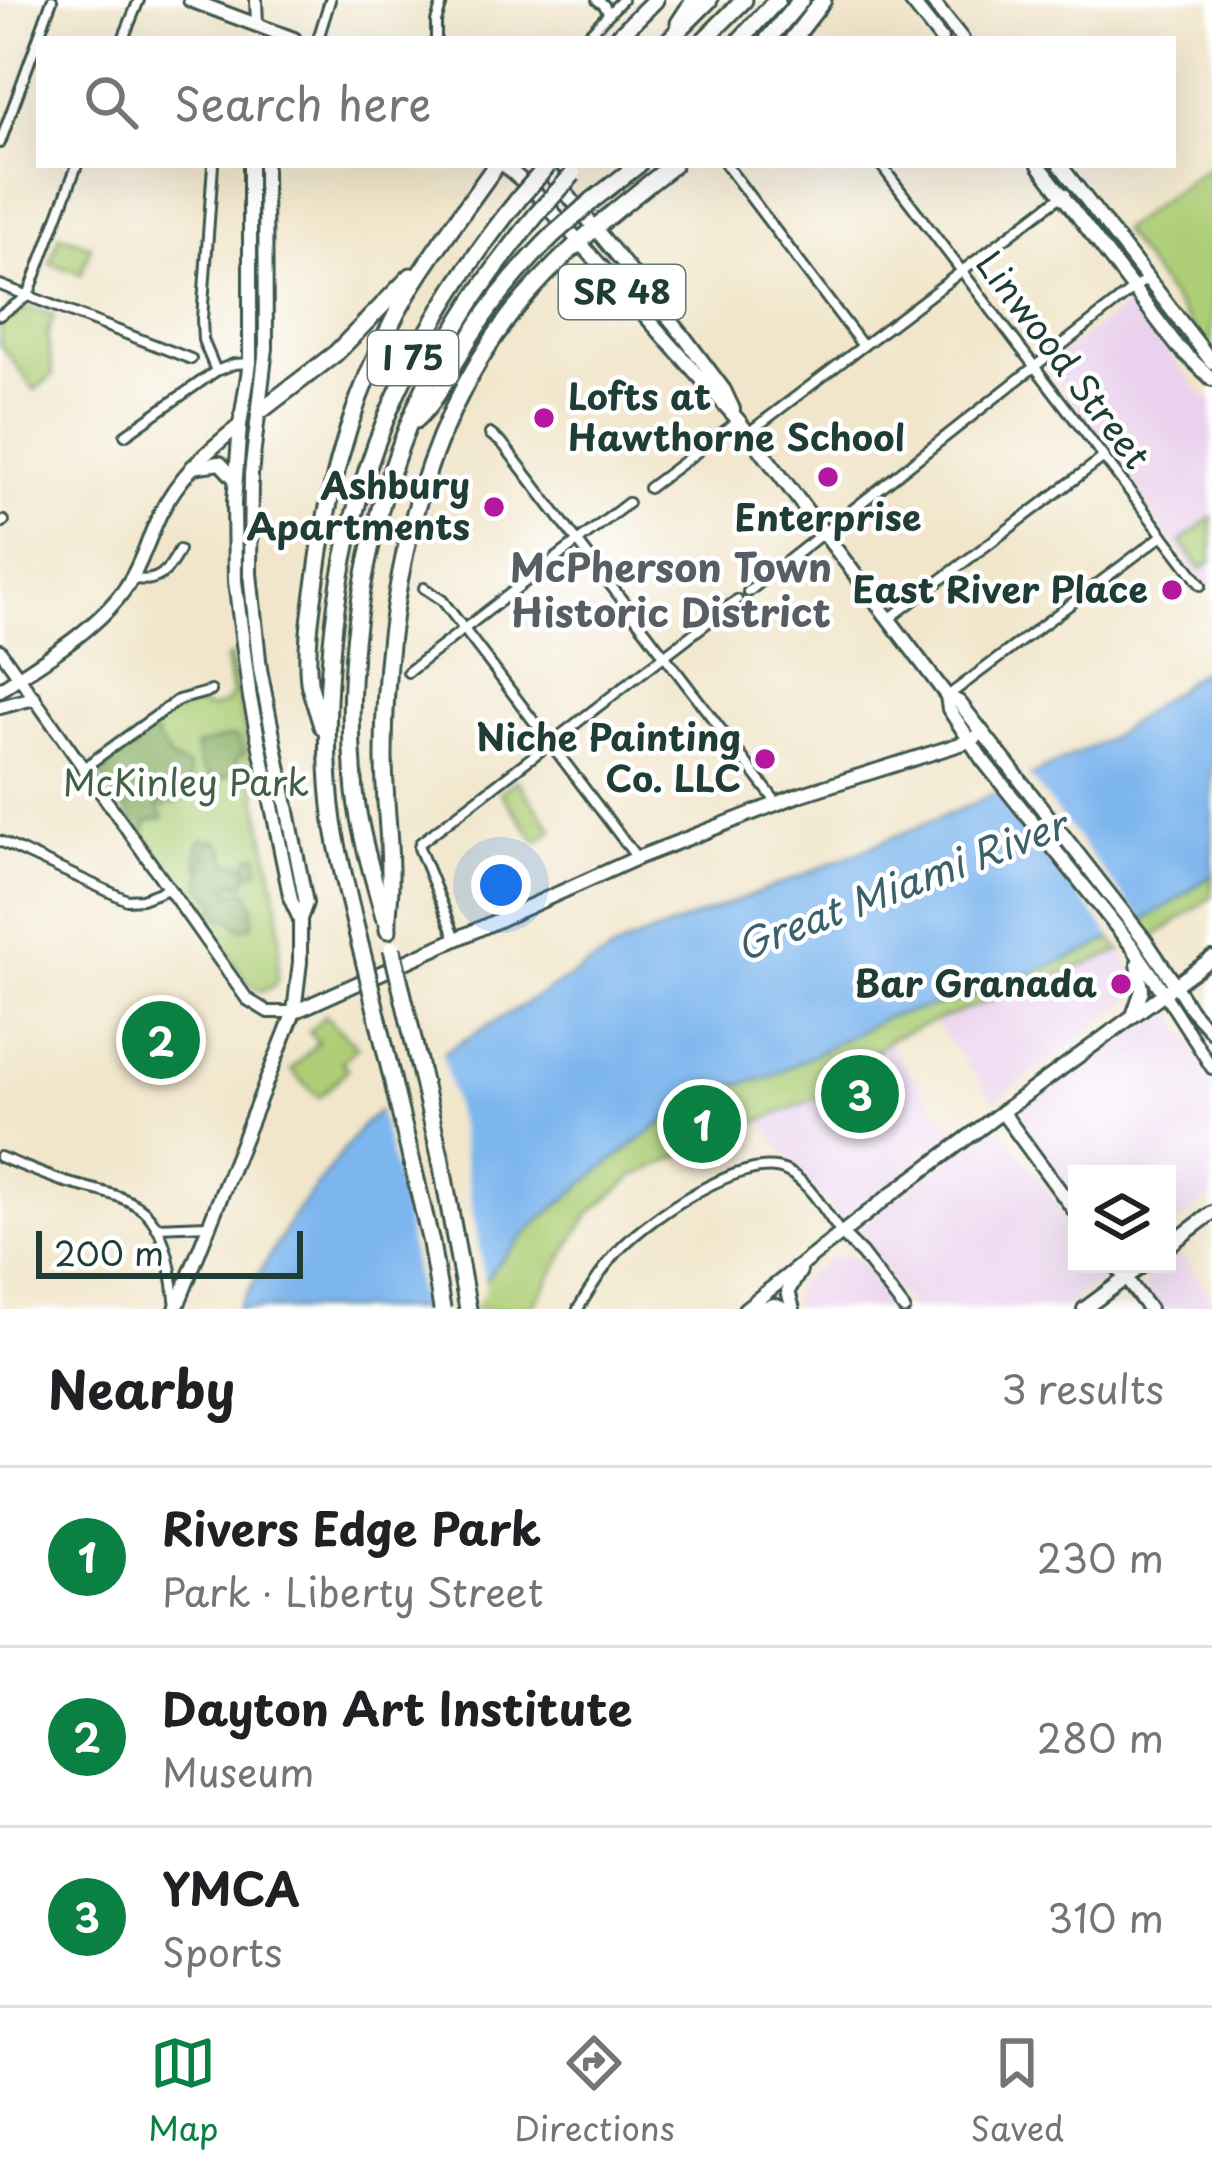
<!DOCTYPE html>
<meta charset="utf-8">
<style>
body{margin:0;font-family:"Playpen Sans",sans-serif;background:#f2f2f2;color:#202124}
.controls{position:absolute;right:36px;bottom:36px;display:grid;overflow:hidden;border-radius:0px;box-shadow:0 12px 48px #0002}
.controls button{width:108px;height:108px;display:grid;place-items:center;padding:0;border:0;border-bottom:3px solid #e0e0e0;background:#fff;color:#202124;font:60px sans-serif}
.scale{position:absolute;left:36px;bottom:30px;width:267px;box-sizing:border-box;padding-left:12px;border:6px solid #1f3d34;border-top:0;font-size:33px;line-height:42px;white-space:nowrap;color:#1f3d34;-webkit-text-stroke:9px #fff;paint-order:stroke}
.you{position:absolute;left:501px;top:885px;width:42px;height:42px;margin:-30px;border:9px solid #fff;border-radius:50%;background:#1a73e8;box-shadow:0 0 0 18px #1a73e833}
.badge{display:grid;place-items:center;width:78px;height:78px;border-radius:50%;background:#0b8043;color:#fff;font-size:39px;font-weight:700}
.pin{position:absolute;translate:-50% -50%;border:6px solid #fff;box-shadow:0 3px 12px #0006}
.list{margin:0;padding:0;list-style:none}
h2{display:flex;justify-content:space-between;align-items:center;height:156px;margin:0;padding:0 48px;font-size:51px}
h2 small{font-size:39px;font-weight:400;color:#757577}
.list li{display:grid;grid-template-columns:78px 1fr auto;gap:36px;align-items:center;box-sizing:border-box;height:180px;padding:0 48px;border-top:3px solid #e0e0e0}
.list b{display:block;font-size:45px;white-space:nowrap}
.list p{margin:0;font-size:39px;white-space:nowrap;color:#757577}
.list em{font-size:39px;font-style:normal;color:#757577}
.icon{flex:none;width:66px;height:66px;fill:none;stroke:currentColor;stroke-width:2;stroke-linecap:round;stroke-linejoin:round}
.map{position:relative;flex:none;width:1212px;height:1309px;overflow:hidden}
.search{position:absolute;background:#fff;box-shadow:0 12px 48px #0002;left:36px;right:36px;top:36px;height:132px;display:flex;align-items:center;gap:30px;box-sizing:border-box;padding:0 42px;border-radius:0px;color:#757577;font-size:45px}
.sheet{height:696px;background:#fff}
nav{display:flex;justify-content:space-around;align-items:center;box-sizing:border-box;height:168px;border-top:3px solid #e0e0e0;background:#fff;font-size:33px;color:#757577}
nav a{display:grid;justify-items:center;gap:6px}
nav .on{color:#0b8043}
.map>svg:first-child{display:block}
</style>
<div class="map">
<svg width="1212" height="1309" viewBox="0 0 1212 1309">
<rect width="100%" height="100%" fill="#fff"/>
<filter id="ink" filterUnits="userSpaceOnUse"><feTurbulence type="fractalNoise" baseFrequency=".00833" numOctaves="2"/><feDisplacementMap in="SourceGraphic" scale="24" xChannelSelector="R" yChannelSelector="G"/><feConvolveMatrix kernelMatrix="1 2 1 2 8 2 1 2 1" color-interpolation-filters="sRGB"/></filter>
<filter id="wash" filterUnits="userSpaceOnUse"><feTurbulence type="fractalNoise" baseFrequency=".004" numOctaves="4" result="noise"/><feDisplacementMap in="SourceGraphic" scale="48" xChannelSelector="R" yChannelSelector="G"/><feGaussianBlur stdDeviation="2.7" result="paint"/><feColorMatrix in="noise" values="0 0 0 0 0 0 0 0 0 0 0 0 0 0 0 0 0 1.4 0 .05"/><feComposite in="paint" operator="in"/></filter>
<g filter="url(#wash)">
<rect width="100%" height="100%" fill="#f1e6cb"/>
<g fill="#ead1ed">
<path d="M 1129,304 L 1201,393 L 1212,401 L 1212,582 L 1207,589 L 1046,365 Z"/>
<path d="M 1121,951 L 1138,980 L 1137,993 L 1132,999 L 995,1102 L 934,1022 Z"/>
<path d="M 1160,1007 L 1166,1008 L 1174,1014 L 1212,1078 L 1212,1196 L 1167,1231 L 1167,1174 L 1077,1174 L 1077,1200 L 1013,1113 L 1150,1009 Z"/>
<path d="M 888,1042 L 957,1136 L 841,1223 L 760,1121 L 820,1097 Z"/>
<path d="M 994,1126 L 1002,1129 L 1077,1231 L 1077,1264 L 1101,1264 L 1107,1274 L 1062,1309 L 912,1309 L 857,1236 L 855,1230 Z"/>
<path d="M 1178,1252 L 1212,1298 L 1212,1309 L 1159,1309 L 1147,1292 L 1146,1277 L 1167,1264 Z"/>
<path d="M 848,1255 L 858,1259 L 896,1309 L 798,1309 L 792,1300 L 795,1286 L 830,1258 Z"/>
</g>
<g fill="#adce76" stroke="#668655" stroke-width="3">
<path d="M 1212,164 L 1212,353 L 1121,230 Z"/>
<path d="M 60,235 L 91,246 L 81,274 L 50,263 Z"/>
<path d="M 26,307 L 54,315 L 47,335 L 53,375 L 35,390 L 0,344 L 0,325 Z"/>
<path d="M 1212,517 L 1212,561 L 1201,569 L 1181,542 Z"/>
<path d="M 242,526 L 245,592 L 255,673 L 299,903 L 256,703 L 241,592 L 240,527 Z"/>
<path d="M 230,656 L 278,906 L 280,940 L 277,981 L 272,987 L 262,991 L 251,986 L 96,769 L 96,766 L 182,705 L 194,703 L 211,709 L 226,703 L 232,694 L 226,659 Z"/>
<path d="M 517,780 L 553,830 L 537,842 L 500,792 Z"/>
<path d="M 1212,875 L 1212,897 L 1151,939 L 1138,924 Z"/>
<path d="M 1110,939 L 1121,951 L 893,1037 L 820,1097 L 764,1119 L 633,1177 L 589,1214 L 531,1309 L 465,1309 L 496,1265 L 539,1221 L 599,1171 L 695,1098 L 719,1088 L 768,1078 L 887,1017 L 970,997 L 1090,950 Z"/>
<path d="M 325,1015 L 357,1047 L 342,1062 L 348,1069 L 319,1098 L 291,1070 L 318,1042 L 309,1032 Z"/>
</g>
<g fill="#8ab167" stroke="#54774e" stroke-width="3">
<path d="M 153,732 L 171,760 L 188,767 L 190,778 L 184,785 L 182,800 L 173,804 L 167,799 L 166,807 L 156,801 L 163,818 L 147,821 L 146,830 L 141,833 L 96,769 L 111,772 L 96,766 L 136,737 Z"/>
<path d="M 233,736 L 238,738 L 244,753 L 236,760 L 235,772 L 219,780 L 211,779 L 200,766 L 196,746 Z"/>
<path d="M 204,838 L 208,842 L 216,840 L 224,848 L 229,864 L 239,862 L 247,868 L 248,859 L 257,854 L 259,856 L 258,871 L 248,874 L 245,884 L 239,885 L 235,882 L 228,888 L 230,895 L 241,890 L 249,892 L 250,900 L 253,902 L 253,926 L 240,929 L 230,919 L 224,920 L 216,915 L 214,910 L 217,905 L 199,884 L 208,846 L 201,869 C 195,860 195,845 204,838 Z"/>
</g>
<path fill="#7db6ee" stroke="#4e7a91" stroke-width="3" d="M 1212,660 L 1212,875 L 1165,908 L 1090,950 L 970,997 L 887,1017 L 768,1078 L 719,1088 L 695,1098 L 599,1171 L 539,1221 L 496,1265 L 465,1309 L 238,1309 L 295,1214 L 362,1126 L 446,1051 L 625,944 L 786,882 L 966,807 L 1111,737 L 1206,668 Z"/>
<g fill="#f1e6cb">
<path d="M 1025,771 L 1146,926 L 1116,943 L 993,787 Z"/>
<path d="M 441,1048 L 458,1122 L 486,1289 L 472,1309 L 421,1309 L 405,1215 L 378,1104 Z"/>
</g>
</g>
<g filter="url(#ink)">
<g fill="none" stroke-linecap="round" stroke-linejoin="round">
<defs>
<g id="minor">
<path d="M 597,0 L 604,5 L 609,14"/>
<path d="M 123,39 L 139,0"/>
<path d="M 318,39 L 330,0"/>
<path d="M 436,39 L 436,22 L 443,0"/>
<path d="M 584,39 L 622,0"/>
<path d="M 0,143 L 52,0"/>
<path d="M 213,165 L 202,319 L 203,340 L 216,371"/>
<path d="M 726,165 L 863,346"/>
<path d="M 881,165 L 1201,585"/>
<path d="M 0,285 L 191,359"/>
<path d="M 0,315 L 28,296 L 77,165"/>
<path d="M 748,433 L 1065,193"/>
<path d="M 490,434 L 503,444 L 777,803"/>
<path d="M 125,435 L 216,371 L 234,364 L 251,363"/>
<path d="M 649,488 L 738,421"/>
<path d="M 0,524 L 4,521"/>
<path d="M 132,578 C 157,585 169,571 179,550"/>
<path d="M 424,588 L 442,600 L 637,858"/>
<path d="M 748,592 L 1146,279"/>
<path d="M 890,618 L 1104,457"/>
<path d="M 408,672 L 628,503"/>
<path d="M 949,695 L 1163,535"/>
<path d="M 82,769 L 178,700 L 211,691"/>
<path d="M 0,841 L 127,900 L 142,899 L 168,889"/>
<path d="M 456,938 L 419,848 L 420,843 L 737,600"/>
<path d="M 0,1157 C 21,1165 41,1174 62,1181 C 90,1190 129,1193 149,1216 C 169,1239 172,1277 176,1306"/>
<path d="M 156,1227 L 208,1225"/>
<path d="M 578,1309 C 591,1287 604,1266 621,1248 C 650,1218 744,1152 786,1171 C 810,1182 825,1213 841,1233"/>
</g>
<g id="tertiary">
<path d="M 256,0 L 257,24"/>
<path d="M 0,650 L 247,999 L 268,1012 L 294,1012"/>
<path d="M 1176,986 L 1191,1010 L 1212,1033"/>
<path d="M 1164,993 L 1212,1068"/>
<path d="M 841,1233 L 862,1254 L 904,1309"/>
</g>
<g id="secondary">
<path d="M 910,0 L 941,39"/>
<path d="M 931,0 L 962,39"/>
<path d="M 250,165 L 250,363 L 240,425 L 234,502 L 235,581 L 250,698 L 291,900 L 300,919"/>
<path d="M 1039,165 L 1178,347 L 1212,379"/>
<path d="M 1060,165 L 1212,362"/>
<path d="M 192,467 L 220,463 L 235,479"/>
<path d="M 0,690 C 40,662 87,636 118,598 C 139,573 146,543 160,514 C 179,476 207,451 240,425"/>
<path d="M 0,707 L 34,698"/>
<path d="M 294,1012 L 637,858 L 799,795 L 970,741 L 982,733"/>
<path d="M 1167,1247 L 1212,1213"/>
<path d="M 176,1309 L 294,1012 L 300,962 L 300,919 L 306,903 L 260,669 L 250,573 L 251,474 L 266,348 L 265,165"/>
<path d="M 745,1309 L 893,1193 L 1002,1112"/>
<path d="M 760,1309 L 774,1305 L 784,1309"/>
<path d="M 793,1309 L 788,1291 L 800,1271"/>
<path d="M 1084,1309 L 1145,1264"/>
</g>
<g id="primary">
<path d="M 190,0 L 294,39"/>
<path d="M 504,165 L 534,191 L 739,421 L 947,696 L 949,709 L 982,759 L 1132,946 L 1164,993"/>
<path d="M 543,165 L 682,334 L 724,390 L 733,409"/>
<path d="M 947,696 L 959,702 L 1145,940 L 1176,986"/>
<path d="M 1134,1013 L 1142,990 L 1138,963"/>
<path d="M 1077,1214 L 1002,1112 L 1212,958"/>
<path d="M 1115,1264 L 1149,1309"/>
</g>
<g id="motorway">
<path d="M 679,23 L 694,0"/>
<path d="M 616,39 L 655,0"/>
<path d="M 670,39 L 709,0"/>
<path d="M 705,39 L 744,0"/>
<path d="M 741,39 L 777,0"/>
<path d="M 768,39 L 801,0"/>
<path d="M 793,39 L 823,0"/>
<path d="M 594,199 L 638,165"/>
<path d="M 259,412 L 336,353 L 411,276"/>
<path d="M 416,420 C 442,396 454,360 474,331 C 496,296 525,263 554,234"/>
<path d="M 322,726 C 318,711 312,697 309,682 C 305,647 312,606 317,572 C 330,471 360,374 412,286 C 438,244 468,205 496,165"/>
<path d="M 384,917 C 373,876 360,835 355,792 C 339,635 375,471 452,334 C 476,291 507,252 537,214"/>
<path d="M 388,930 C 387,915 390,900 390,884 C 391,842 384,799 384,756 C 384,605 416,436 511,314 C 557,256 615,210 673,165"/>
<path d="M 365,964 C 353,917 341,870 333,822 C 326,771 326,719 330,668 C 342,485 406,337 521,196"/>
<path d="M 408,1017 L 440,1156 L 468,1309"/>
</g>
</defs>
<use href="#minor" stroke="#3e564b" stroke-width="14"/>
<use href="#tertiary" stroke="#3e564b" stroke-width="16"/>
<use href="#secondary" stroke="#3e564b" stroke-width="18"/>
<use href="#primary" stroke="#3e564b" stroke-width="18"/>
<use href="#motorway" stroke="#3e564b" stroke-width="21"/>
<use href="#minor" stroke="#fff" stroke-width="8"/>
<use href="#tertiary" stroke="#fff" stroke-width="10"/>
<use href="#secondary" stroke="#fff" stroke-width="12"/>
<use href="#primary" stroke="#fff" stroke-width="12"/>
<use href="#motorway" stroke="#fff" stroke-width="15"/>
<defs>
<g id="motorway-bridge">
<path d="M 521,196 L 548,165"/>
<path d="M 537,214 L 573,174"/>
<path d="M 554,234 L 594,199"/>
<path d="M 392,949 L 408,1017"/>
<path d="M 365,964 L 431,1243 L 442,1309"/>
</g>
</defs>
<use href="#motorway-bridge" stroke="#3e564b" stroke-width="21" stroke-linecap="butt"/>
<use href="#motorway-bridge" stroke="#fff" stroke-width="15"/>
</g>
</g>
<g fill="#b5179e" stroke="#fff" stroke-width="4.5">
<circle cx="544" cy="418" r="12"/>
<circle cx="828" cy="477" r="12"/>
<circle cx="494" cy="507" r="12"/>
<circle cx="1172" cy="590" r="12"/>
<circle cx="765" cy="759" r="12"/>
<circle cx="1121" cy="984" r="12"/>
</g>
<g text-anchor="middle" stroke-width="9" stroke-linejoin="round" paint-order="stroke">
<g fill="#fff" stroke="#627771" stroke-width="3">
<rect x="559" y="265" width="126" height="54" rx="9"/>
<rect x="368" y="331" width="90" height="54" rx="9"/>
</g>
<g font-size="33" font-weight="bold" fill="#1f3d34">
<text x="622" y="304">SR 48</text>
<text x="413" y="370">I 75</text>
</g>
<g font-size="36" fill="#1f3d34" stroke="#fff">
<text transform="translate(1063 360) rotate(53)" y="13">Linwood Street</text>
</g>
<g font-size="36" font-weight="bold" fill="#1f3d34" stroke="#fff" text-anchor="end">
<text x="568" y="410" text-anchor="start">Lofts at<tspan x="568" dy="41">Hawthorne School</tspan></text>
<text x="470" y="499">Ashbury<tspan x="470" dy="41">Apartments</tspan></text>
<text x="828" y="531" text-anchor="middle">Enterprise</text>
<text x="1148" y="603">East River Place</text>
<text x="741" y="751">Niche Painting<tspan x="741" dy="41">Co. LLC</tspan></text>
<text x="1097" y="997">Bar Granada</text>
</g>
<g font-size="36" fill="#426144" stroke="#fff">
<text x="186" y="796">McKinley Park</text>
</g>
<g font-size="39" font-weight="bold" fill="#585e63" stroke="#fff">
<text x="671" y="582">McPherson Town<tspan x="671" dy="45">Historic District</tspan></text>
</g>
<g font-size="39" font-style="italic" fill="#3b616c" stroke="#fff">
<text transform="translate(901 886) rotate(-21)" y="14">Great Miami River</text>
</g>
</g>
</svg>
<div class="controls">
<button><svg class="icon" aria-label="layers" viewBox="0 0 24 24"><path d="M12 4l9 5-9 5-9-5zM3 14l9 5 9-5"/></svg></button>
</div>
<div class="scale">200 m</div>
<div class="you"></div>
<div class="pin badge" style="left:702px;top:1124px">1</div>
<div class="pin badge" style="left:161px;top:1040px">2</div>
<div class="pin badge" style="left:860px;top:1094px">3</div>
<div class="search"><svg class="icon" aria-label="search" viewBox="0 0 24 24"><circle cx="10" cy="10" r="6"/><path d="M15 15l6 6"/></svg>Search here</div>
</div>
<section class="sheet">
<h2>Nearby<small>3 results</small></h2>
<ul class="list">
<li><span class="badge">1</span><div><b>Rivers Edge Park</b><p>Park · Liberty Street</p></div><em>230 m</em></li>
<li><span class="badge">2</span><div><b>Dayton Art Institute</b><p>Museum</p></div><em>280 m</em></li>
<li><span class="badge">3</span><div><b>YMCA</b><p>Sports</p></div><em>310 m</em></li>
</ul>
</section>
<nav>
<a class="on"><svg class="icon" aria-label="map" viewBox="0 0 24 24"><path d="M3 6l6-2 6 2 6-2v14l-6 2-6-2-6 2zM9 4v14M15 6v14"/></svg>Map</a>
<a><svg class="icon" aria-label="directions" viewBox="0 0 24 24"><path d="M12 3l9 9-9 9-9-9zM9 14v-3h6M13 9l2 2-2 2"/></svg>Directions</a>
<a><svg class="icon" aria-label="saved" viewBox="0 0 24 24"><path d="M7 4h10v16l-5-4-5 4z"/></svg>Saved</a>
</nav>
